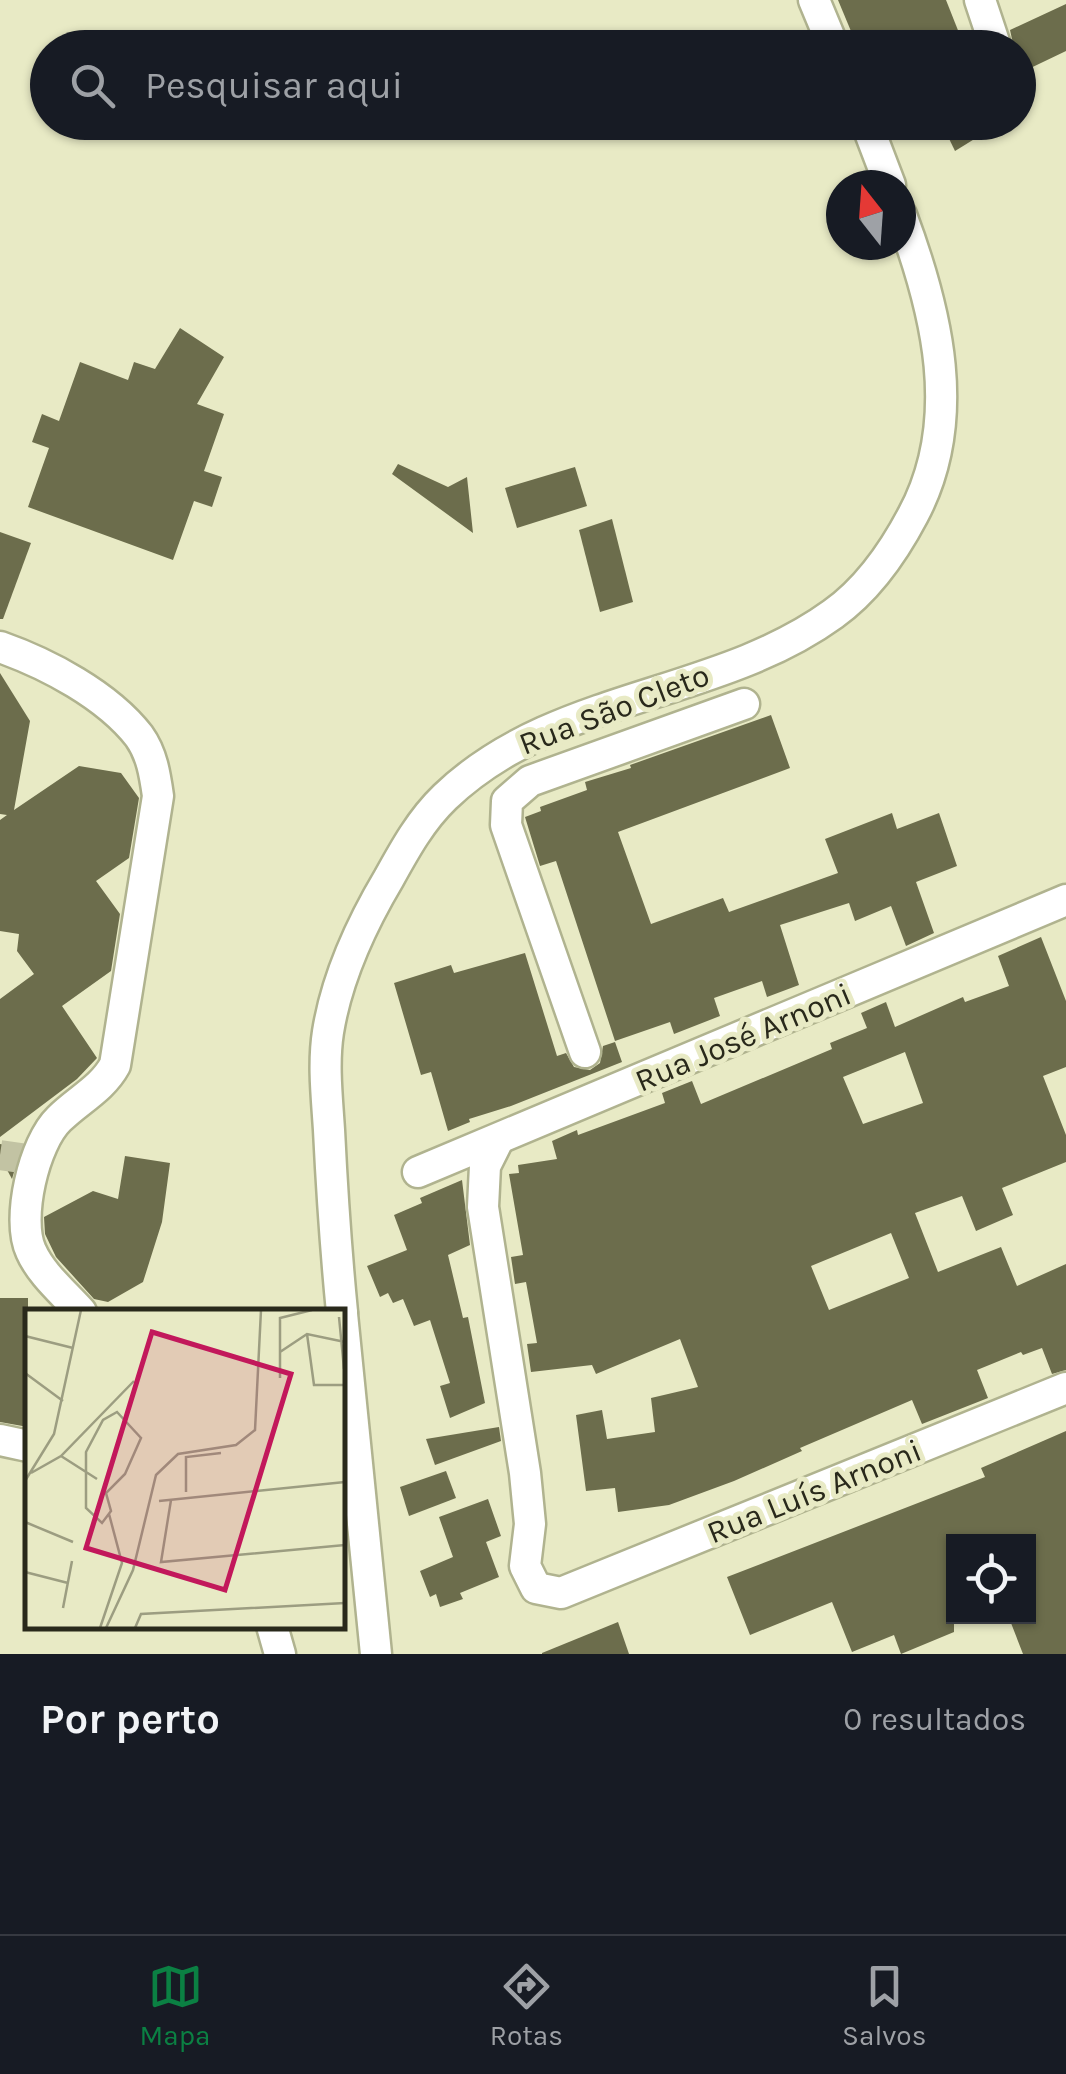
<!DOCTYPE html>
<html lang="pt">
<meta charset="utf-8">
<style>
body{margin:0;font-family:Karla,sans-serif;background:#242831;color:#f1f3f6}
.controls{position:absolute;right:30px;bottom:30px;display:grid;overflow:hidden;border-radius:0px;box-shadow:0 2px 8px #0004}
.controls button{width:90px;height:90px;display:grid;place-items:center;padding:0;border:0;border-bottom:2px solid #363941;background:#171b24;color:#f1f3f6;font:50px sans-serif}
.compass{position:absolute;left:826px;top:170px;width:90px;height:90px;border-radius:50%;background:#171b24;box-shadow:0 2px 8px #0004;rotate:343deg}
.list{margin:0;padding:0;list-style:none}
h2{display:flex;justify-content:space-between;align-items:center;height:130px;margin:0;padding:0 40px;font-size:42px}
h2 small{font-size:32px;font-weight:400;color:#9ea1a6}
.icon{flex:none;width:55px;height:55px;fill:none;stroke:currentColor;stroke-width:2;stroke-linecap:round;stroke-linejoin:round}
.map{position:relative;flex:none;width:1066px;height:1654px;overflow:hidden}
.search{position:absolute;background:#171b24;box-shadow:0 2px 8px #0004;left:30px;right:30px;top:30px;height:110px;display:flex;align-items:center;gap:25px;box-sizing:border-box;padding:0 35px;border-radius:55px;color:#9ea1a6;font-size:38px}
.sheet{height:280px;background:#171b24}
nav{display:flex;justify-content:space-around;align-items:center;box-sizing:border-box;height:140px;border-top:2px solid #363941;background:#171b24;font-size:28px;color:#9ea1a6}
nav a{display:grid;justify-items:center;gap:5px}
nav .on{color:#0b8043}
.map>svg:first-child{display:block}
</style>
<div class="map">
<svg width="1066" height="1654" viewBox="0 0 1066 1654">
<rect width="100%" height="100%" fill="#e8eac5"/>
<g fill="#6c6d4c" fill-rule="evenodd">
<path d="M 838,0 L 946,0 L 965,48 L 858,48 Z"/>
<path d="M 1066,4 L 1066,51 L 1018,74 L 1018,48 L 1014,48 L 1010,30 Z"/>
<path d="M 941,122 L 1002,122 L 955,151 Z"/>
<path d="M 180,328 L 224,357 L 197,404 L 224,414 L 204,471 L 222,477 L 212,507 L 194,501 L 173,560 L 28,507 L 49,448 L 32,442 L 42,414 L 59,421 L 80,362 L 128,380 L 134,362 L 155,369 Z"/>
<path d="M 398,464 L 448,487 L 467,477 L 473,533 L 392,474 Z"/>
<path d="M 575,467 L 587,506 L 517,528 L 505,488 Z"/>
<path d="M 612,519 L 633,602 L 600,612 L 579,530 Z"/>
<path d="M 0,532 L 31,543 L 3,619 L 0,619 Z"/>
<path d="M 0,673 L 30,721 L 14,810 L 79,766 L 121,773 L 139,798 L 129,858 L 96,881 L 120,914 L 111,971 L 62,1006 L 97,1058 L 77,1079 L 0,1137 L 0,999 L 34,974 L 17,951 L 19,934 L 0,931 L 0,820 L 7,815 L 0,814 Z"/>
<path d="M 771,715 L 790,768 L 618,832 L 651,924 L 723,898 L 729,912 L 838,873 L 825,839 L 892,813 L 897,829 L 939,813 L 957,866 L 916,882 L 934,933 L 906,946 L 891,906 L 855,921 L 849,903 L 780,925 L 799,985 L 767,997 L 762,981 L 714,998 L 720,1016 L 674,1034 L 670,1022 L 615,1041 L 556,861 L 540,866 L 525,817 L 541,811 L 540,807 L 587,790 L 585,782 L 631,768 L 630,765 Z"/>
<path d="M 1041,937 L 1066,1001 L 1066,1067 L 1043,1076 L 1066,1135 L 1066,1162 L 1002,1188 L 1013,1215 L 976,1231 L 962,1196 L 915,1213 L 938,1272 L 1001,1247 L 1017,1286 L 1066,1264 L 1066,1370 L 1052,1374 L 1042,1348 L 1023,1355 L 1021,1352 L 977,1370 L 988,1398 L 922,1424 L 912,1400 L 800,1448 L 802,1451 L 734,1481 L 669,1505 L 618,1512 L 615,1488 L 586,1491 L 576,1415 L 602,1410 L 607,1439 L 655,1432 L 651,1398 L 698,1387 L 680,1339 L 596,1374 L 592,1365 L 531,1372 L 527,1344 L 537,1343 L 526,1282 L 515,1284 L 511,1257 L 523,1255 L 509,1174 L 519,1173 L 518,1165 L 557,1159 L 552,1141 L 577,1130 L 578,1135 L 665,1103 L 662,1093 L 692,1081 L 701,1104 L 832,1049 L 830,1043 L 867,1028 L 861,1013 L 886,1002 L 895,1027 L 963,997 L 965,1002 L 1009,986 L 998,956 ZM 905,1052 L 923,1103 L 863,1124 L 843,1077 ZM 891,1233 L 909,1278 L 829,1310 L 811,1266 Z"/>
<path d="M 525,953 L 557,1056 L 566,1053 L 574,1067 L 590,1070 L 600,1063 L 603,1046 L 615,1042 L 622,1062 L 511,1106 L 469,1119 L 470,1122 L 448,1131 L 431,1072 L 421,1075 L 394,983 L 451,965 L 454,973 Z"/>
<path d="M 0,1144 L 21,1148 L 12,1179 L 0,1157 Z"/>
<path d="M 125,1156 L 170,1163 L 162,1222 L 143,1282 L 108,1302 L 94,1299 L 56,1257 L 45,1234 L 44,1217 L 93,1191 L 118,1199 Z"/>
<path d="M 462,1180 L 470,1245 L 448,1255 L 463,1318 L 468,1317 L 485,1403 L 450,1418 L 440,1386 L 450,1383 L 430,1320 L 414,1326 L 403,1299 L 393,1303 L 388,1293 L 380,1297 L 367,1266 L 407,1250 L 394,1215 L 422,1203 L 420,1198 Z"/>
<path d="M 0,1298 L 28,1298 L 28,1427 L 0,1422 Z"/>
<path d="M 499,1427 L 501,1441 L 435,1465 L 426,1439 Z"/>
<path d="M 1066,1431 L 1066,1654 L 1023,1654 L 1011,1623 L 1028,1616 L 1028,1542 L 954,1542 L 954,1632 L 901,1654 L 894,1635 L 852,1652 L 832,1602 L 750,1635 L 727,1577 L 985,1477 L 981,1468 Z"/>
<path d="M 446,1471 L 456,1498 L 409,1516 L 400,1487 Z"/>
<path d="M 488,1499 L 501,1536 L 486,1542 L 499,1577 L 460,1593 L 463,1599 L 440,1607 L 436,1594 L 430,1597 L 420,1571 L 453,1557 L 439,1517 Z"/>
<path d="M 618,1622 L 629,1654 L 542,1654 L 542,1653 Z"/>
</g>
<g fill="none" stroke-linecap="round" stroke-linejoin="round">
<path stroke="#c2c3a3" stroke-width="30" stroke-dasharray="30 15" stroke-linecap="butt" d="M 0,1155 L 28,1159"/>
<defs>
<g id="minor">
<path d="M 814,0 L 834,48"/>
<path d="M 980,0 L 996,48"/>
<path d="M 866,122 L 890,185"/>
<path d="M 0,647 C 48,664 107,695 139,736 C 152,754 155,775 158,796 L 115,1065 C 102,1089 78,1100 59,1119 C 34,1143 16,1219 31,1251 C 41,1274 64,1293 81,1312"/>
<path d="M 585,1052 L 506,825 L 507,801 L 530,781 L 744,704"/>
<path d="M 498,1140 L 485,1166 L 483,1207 L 525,1473 L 530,1524 L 525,1566 L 536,1588 L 561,1593 L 1066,1388"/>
<path d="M 418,1172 L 1066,900"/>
<path d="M 342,1312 C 336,1251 332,1191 329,1130 C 327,1098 323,1064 328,1032 C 337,976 361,925 389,878 C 405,849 421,820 445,797 C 553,693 716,699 833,614 C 868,589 893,553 913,515 C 964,420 937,311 901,215"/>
<path d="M 342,1314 L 376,1654"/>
<path d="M 0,1440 L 28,1446"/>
<path d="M 272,1626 L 280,1654"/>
</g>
</defs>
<use href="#minor" stroke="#b0b38f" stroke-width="35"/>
<use href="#minor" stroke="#fff" stroke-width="30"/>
</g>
<g text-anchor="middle" stroke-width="10" stroke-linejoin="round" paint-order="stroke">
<g font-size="32" fill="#29291b" stroke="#e8eac5">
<text transform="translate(614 709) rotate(-21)" y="11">Rua São Cleto</text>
<text transform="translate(743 1037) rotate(-23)" y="11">Rua José Arnoni</text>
<text transform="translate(814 1491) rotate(-22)" y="11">Rua Luís Arnoni</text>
</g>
</g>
<g transform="translate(25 1309)">
<rect width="320" height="320" fill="#e8eac5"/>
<path fill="none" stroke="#9c9d81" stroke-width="2.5" d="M 314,8 L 319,60M 282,25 L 289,76 L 320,76M 0,27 L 48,39M 255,43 L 282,25 L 320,33M 0,64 L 38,92M 255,69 L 255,9 L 287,1M 92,103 L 116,129 L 100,165 L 81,184 L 86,202 L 77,214 L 61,199 L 61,143 L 78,111 ZM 36,147 L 72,170M 6,164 L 36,147 L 109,72M 0,172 L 29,125 L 56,1M 161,183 L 161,148 L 196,144M 146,191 L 136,253 L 320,236M 134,192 L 320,173M 0,213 L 48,233M 0,263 L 43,274M 38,299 L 47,252M 75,319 L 97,254 L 84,205M 81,319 L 108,261 L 131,166 L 153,145 L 211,136 L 230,121 L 236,1M 110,319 L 116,305 L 320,294"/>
<path fill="#c2185b" fill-opacity="0.15" stroke="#c2185b" stroke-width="5" d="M 127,23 L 266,65 L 200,281 L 61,239 Z"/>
<rect width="320" height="320" fill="none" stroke="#29291b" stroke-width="5"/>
</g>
</svg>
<div class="controls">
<button><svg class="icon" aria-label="locate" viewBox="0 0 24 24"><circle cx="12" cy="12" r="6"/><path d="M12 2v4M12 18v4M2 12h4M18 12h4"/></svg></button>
</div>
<svg class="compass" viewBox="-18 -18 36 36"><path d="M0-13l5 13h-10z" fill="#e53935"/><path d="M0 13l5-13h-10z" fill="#9ea1a6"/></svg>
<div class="search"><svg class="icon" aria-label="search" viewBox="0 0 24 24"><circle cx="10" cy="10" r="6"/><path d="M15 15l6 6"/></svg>Pesquisar aqui</div>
</div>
<section class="sheet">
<h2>Por perto<small>0 resultados</small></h2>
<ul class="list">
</ul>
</section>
<nav>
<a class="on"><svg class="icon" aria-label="map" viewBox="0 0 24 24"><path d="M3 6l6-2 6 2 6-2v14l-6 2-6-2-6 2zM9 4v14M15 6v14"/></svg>Mapa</a>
<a><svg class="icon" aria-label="directions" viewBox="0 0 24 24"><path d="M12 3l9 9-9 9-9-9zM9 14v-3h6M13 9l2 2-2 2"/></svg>Rotas</a>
<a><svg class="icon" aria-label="saved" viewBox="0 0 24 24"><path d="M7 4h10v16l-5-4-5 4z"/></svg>Salvos</a>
</nav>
